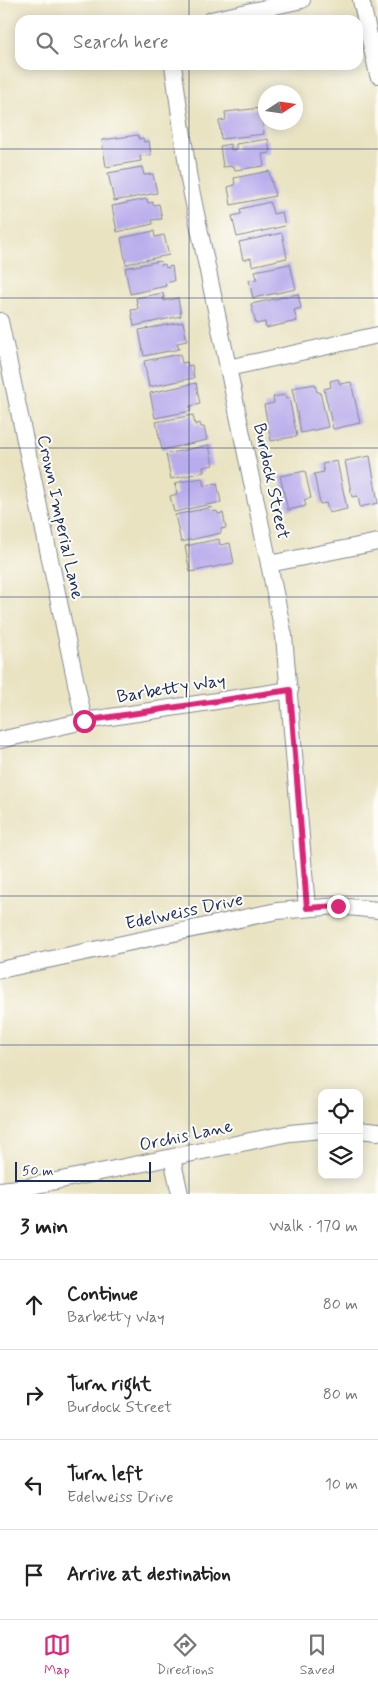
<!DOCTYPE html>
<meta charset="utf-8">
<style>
body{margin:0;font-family:Mynerve,sans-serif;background:#f2f2f2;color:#222}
.controls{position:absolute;right:15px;bottom:15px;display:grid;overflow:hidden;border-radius:10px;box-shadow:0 2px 12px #0003}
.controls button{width:45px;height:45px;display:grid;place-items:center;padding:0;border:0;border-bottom:1px solid #e0e0e0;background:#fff;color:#222;font:25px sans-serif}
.compass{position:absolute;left:258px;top:85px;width:45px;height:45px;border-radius:50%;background:#fff;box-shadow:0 2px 12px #0003;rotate:78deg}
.scale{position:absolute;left:15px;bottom:12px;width:136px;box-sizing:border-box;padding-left:5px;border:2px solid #1b2f5e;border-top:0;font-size:14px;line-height:18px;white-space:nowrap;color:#1b2f5e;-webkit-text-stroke:4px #fdfcf7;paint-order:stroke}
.stop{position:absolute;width:15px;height:15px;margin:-11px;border:4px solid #db2777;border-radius:50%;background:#fff}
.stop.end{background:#db2777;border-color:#fff;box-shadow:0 1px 5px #0008}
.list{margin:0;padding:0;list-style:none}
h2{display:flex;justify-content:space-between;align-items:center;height:65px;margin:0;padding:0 20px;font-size:21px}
h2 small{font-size:16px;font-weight:400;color:#767676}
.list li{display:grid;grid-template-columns:32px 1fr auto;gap:15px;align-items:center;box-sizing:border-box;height:90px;padding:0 20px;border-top:1px solid #e0e0e0}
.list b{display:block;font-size:19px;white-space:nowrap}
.list p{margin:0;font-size:16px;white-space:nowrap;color:#767676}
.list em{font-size:16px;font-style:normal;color:#767676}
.icon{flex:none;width:28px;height:28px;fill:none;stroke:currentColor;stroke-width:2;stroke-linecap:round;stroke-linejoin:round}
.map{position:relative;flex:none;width:378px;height:1194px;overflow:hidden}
.search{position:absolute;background:#fff;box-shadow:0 2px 12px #0003;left:15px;right:15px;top:15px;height:55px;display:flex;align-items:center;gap:12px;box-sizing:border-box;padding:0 18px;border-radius:15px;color:#767676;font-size:19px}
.sheet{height:425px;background:#fff}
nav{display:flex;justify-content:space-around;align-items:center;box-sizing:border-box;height:70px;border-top:1px solid #e0e0e0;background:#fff;font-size:14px;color:#767676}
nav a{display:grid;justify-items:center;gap:2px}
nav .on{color:#db2777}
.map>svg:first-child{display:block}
</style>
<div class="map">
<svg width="378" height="1194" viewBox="0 0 378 1194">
<rect width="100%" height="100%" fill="#fdfcf7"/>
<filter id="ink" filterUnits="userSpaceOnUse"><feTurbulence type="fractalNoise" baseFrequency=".02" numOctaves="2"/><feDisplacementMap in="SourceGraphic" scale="10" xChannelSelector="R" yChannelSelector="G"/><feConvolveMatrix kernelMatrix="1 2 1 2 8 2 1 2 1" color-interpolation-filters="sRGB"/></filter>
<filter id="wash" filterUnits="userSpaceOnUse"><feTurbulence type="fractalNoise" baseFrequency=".0096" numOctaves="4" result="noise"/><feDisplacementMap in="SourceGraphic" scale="20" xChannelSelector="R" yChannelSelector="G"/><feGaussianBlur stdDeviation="1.12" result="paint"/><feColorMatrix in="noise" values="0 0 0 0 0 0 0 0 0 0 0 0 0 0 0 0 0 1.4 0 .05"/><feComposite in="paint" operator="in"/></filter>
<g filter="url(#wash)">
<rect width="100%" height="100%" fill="#e9e3c2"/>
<g id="blocks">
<g fill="#b9acec">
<path d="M 261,108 L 264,134 L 221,139 L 219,121 L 226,120 L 225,112 Z"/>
<path d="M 138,135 L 139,139 L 143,138 L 144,142 L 149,141 L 151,155 L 140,156 L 141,161 L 106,167 L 102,140 Z"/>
<path d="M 268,139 L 270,153 L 262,154 L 264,166 L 235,170 L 234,166 L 223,167 L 220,146 L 230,144 L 231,150 L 236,149 L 236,144 Z"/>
<path d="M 142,167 L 144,175 L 153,174 L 157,193 L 114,201 L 108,173 Z"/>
<path d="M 269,171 L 275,196 L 231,205 L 228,187 L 235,185 L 234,178 Z"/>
<path d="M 147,199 L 148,203 L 153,202 L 153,205 L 159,204 L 162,219 L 152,220 L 153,224 L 117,232 L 112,206 Z"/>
<path d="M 270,202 L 273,214 L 282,212 L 285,226 L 237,237 L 232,216 L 241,214 L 240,209 Z"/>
<path d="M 154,231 L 155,237 L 164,235 L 169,255 L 126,264 L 121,238 Z"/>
<path d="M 282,233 L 287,258 L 252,266 L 251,258 L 243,260 L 239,242 Z"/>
<path d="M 160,261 L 161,265 L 165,264 L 166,268 L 172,266 L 174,281 L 165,283 L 166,286 L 130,294 L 125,268 Z"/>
<path d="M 290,264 L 296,289 L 253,298 L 249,280 L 257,279 L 255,271 Z"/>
<path d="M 163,293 L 164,301 L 178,298 L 181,316 L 134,326 L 131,310 L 138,309 L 136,298 Z"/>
<path d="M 298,294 L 301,308 L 294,310 L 297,321 L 266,328 L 265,322 L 256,324 L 251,304 Z"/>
<path d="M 183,322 L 187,341 L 177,343 L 179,349 L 144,356 L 139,330 Z"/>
<path d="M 180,354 L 182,363 L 187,362 L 188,366 L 192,365 L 194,378 L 149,387 L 144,361 Z"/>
<path d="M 338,379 L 340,384 L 351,382 L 360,423 L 333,429 L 324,389 L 331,387 L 330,381 Z"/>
<path d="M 196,383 L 200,404 L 190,406 L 191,411 L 155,418 L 150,393 Z"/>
<path d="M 315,384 L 317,392 L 320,392 L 328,427 L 301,433 L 292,388 Z"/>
<path d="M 285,395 L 286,399 L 289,398 L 297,436 L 271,441 L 264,405 L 274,403 L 273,397 Z"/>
<path d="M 193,415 L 195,425 L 200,423 L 201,427 L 204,427 L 207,440 L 162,450 L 156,422 Z"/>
<path d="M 209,445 L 213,465 L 203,467 L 204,472 L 171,479 L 166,454 Z"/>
<path d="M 370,456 L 378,503 L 360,507 L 358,496 L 352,497 L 345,461 Z"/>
<path d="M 337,461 L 347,509 L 329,513 L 326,503 L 320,504 L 314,474 L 324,472 L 322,464 Z"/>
<path d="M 305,471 L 311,498 L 304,500 L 306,506 L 288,510 L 280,476 Z"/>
<path d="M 202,478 L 204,486 L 217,483 L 221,502 L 174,512 L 170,496 L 177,494 L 175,483 Z"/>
<path d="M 212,507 L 213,512 L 217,511 L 218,514 L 223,513 L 226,528 L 221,529 L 221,533 L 181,542 L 175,515 Z"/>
<path d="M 219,539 L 220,545 L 230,543 L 234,563 L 190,572 L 185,546 Z"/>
</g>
</g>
</g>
<g filter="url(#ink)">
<use href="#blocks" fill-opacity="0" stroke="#828990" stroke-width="1"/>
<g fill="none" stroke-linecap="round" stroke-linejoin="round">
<defs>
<g id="minor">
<path d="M 361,0 L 378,75"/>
<path d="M 211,20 L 302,0"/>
<path d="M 173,65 L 189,180 L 284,636 L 307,908"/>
<path d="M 0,321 L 84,721"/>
<path d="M 228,368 L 378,335"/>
<path d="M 269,564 L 378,542"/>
<path d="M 0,740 L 84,721 L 290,690"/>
<path d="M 0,970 L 277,911 L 338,906 L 378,910"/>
<path d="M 359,1130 L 378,1132"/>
<path d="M 172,1158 L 180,1194"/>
<path d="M 0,1190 L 27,1187 L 290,1133 L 322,1130"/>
</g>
</defs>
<use href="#minor" stroke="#828990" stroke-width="18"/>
<use href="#minor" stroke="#fff" stroke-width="16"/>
</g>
</g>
<g fill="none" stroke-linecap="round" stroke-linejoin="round" filter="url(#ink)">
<path stroke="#db2777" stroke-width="6" d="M 84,721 L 290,690 L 307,908 L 338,906"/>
</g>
<path fill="none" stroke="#1b2f5e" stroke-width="1" stroke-opacity="0.55" d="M 189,0 L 189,20M 189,65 L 189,1194M 0,149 L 378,149M 0,298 L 378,298M 0,448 L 378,448M 0,597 L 378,597M 0,746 L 378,746M 0,896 L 378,896M 0,1045 L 378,1045"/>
<g text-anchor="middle" stroke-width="4" stroke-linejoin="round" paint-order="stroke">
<g font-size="18" fill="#1b2f5e" stroke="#fdfcf7">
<text transform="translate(272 481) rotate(78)" y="6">Burdock Street</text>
<text transform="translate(61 517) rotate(78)" y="6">Crown Imperial Lane</text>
<text transform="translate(171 688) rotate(-9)" y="6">Barbetty Way</text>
<text transform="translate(184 911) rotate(-12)" y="6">Edelweiss Drive</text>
<text transform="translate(186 1135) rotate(-12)" y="6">Orchis Lane</text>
</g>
</g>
</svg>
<div class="controls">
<button><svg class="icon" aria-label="locate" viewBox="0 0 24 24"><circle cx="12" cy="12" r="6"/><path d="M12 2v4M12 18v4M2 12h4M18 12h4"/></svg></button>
<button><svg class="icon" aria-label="layers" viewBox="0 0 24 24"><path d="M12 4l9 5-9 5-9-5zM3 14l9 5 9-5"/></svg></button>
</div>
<svg class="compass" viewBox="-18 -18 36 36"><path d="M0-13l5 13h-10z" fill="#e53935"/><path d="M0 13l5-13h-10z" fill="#767676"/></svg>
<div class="scale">50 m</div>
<div class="stop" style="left:84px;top:721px"></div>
<div class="stop end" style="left:338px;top:906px"></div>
<div class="search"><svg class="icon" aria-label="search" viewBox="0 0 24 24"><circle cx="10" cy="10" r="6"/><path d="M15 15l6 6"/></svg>Search here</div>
</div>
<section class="sheet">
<h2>3 min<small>Walk · 170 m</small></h2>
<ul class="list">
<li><svg class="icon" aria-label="ahead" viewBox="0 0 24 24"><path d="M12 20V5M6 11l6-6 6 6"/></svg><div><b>Continue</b><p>Barbetty Way</p></div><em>80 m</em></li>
<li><svg class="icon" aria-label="right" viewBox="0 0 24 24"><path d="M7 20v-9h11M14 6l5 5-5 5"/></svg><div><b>Turn right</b><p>Burdock Street</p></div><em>80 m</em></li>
<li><svg class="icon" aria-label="left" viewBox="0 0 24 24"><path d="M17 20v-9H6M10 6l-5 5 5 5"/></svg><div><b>Turn left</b><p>Edelweiss Drive</p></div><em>10 m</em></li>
<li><svg class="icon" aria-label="arrive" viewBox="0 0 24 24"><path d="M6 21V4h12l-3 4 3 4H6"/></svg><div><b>Arrive at destination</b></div></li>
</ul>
</section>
<nav>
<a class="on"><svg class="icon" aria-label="map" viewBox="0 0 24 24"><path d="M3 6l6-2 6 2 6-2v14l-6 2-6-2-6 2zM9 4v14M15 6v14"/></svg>Map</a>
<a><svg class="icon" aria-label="directions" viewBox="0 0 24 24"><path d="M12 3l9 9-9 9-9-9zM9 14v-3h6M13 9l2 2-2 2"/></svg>Directions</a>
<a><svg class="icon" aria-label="saved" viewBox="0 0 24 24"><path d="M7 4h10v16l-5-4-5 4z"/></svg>Saved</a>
</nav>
